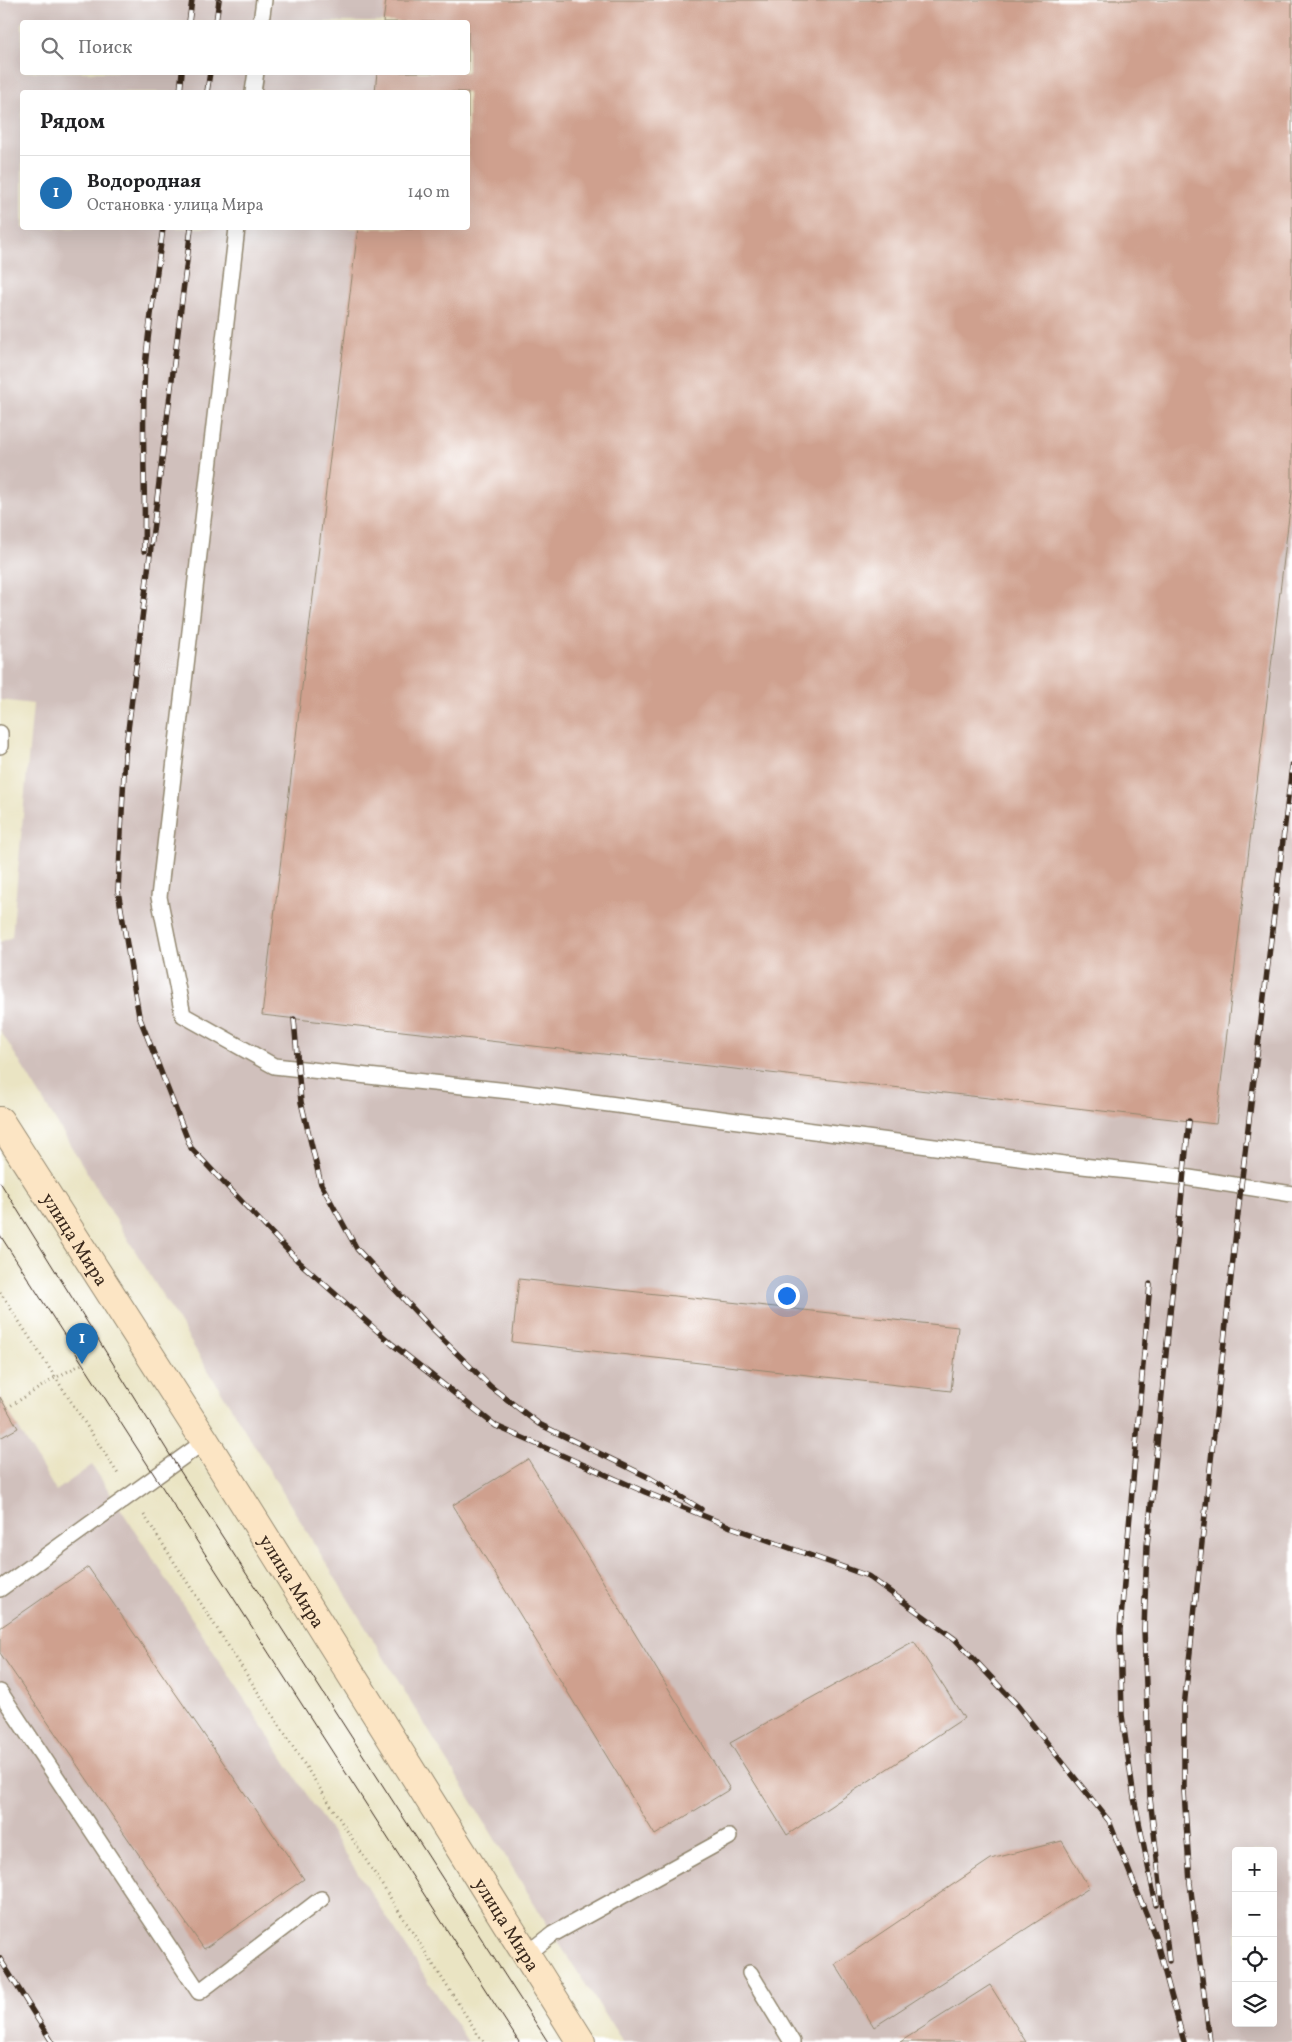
<!DOCTYPE html>
<html lang="ru">
<meta charset="utf-8">
<style>
body{margin:0;font-family:Vollkorn,serif;background:#f6f6f6;color:#202124}
.controls{position:absolute;right:15px;bottom:15px;display:grid;overflow:hidden;border-radius:5px;box-shadow:0 5px 20px #0002}
.controls button{width:45px;height:45px;display:grid;place-items:center;padding:0;border:0;border-bottom:1px solid #e0e0e0;background:#fff;color:#202124;font:25px sans-serif}
.you{position:absolute;left:786px;top:1295px;width:18px;height:18px;margin:-12px;border:4px solid #fff;border-radius:50%;background:#1a73e8;box-shadow:0 0 0 8px #1a73e833}
.badge{display:grid;place-items:center;width:32px;height:32px;border-radius:50%;background:#1f6fb2;color:#fff;font-size:16px;font-weight:700}
.pin{position:absolute;translate:-50% -41px;filter:drop-shadow(0 1px 2px #0008)}
.pin::after{content:'';position:absolute;top:26px;width:18px;height:15px;background:inherit;clip-path:polygon(0 0,100% 0,50% 100%)}
.list{margin:0;padding:0;list-style:none}
h2{display:flex;justify-content:space-between;align-items:center;height:65px;margin:0;padding:0 20px;font-size:21px}
h2 small{font-size:16px;font-weight:400;color:#757577}
.list li{display:grid;grid-template-columns:32px 1fr auto;gap:15px;align-items:center;box-sizing:border-box;height:75px;padding:0 20px;border-top:1px solid #e0e0e0}
.list b{display:block;font-size:19px;white-space:nowrap}
.list p{margin:0;font-size:16px;white-space:nowrap;color:#757577}
.list em{font-size:16px;font-style:normal;color:#757577}
.icon{flex:none;width:28px;height:28px;fill:none;stroke:currentColor;stroke-width:2;stroke-linecap:round;stroke-linejoin:round}
.map{position:relative;flex:none;width:1292px;height:2042px;overflow:hidden}
.search{position:absolute;background:#fff;box-shadow:0 5px 20px #0002;left:20px;top:20px;width:450px;height:55px;display:flex;align-items:center;gap:12px;box-sizing:border-box;padding:0 18px;border-radius:5px;color:#757577;font-size:19px}
.panel{position:absolute;background:#fff;box-shadow:0 5px 20px #0002;left:20px;top:90px;width:450px;height:140px;border-radius:5px}
.map>svg:first-child{display:block}
</style>
<div class="map">
<svg width="1292" height="2042" viewBox="0 0 1292 2042">
<rect width="100%" height="100%" fill="#fff"/>
<filter id="ink" filterUnits="userSpaceOnUse"><feTurbulence type="fractalNoise" baseFrequency=".02" numOctaves="2"/><feDisplacementMap in="SourceGraphic" scale="10" xChannelSelector="R" yChannelSelector="G"/><feConvolveMatrix kernelMatrix="1 2 1 2 8 2 1 2 1" color-interpolation-filters="sRGB"/></filter>
<filter id="wash" filterUnits="userSpaceOnUse"><feTurbulence type="fractalNoise" baseFrequency=".0096" numOctaves="4" result="noise"/><feDisplacementMap in="SourceGraphic" scale="20" xChannelSelector="R" yChannelSelector="G"/><feGaussianBlur stdDeviation="1.12" result="paint"/><feColorMatrix in="noise" values="0 0 0 0 0 0 0 0 0 0 0 0 0 0 0 0 0 1.4 0 .05"/><feComposite in="paint" operator="in"/></filter>
<g filter="url(#wash)">
<rect width="100%" height="100%" fill="#eae4c3"/>
<g fill="#d0c0bc" fill-rule="evenodd">
<path d="M 0,0 L 1292,0 L 1292,2042 L 623,2042 L 553,1934 L 0,1030 L 0,942 L 12,937 L 33,704 L 0,700 ZM 22,22 L 468,22 L 468,72 L 22,72 ZM 22,92 L 468,92 L 468,228 L 22,228 ZM 1236,1851 L 1273,1851 L 1273,2023 L 1236,2023 Z"/>
<path d="M 0,1397 L 56,1491 L 92,1465 L 468,2042 L 0,2042 Z"/>
</g>
<g id="blocks">
<g fill="#cfa08e">
<path d="M 386,0 L 1292,0 L 1292,492 L 1216,1124 L 262,1015 L 358,228 L 468,228 L 468,92 L 375,92 L 377,72 L 468,72 L 468,22 L 383,22 Z"/>
<path d="M 519,1279 L 958,1327 L 951,1391 L 512,1342 Z"/>
<path d="M 0,1397 L 18,1428 L 0,1438 Z"/>
<path d="M 528,1459 L 730,1789 L 655,1835 L 453,1505 Z"/>
<path d="M 88,1567 L 304,1879 L 204,1949 L 0,1653 L 0,1628 Z"/>
<path d="M 914,1641 L 964,1718 L 787,1835 L 730,1743 Z"/>
<path d="M 1062,1841 L 1089,1888 L 874,2027 L 835,1964 L 991,1859 Z"/>
<path d="M 990,1985 L 1026,2042 L 900,2042 Z"/>
</g>
</g>
</g>
<g filter="url(#ink)">
<use href="#blocks" fill-opacity="0" stroke="#928770" stroke-width="1"/>
<g fill="none" stroke-linecap="round" stroke-linejoin="round">
<defs>
<g id="service">
<path d="M 261,22 L 264,0"/>
<path d="M 253,92 L 256,72"/>
<path d="M 237,228 L 159,897 L 183,1015 L 274,1066 L 518,1092 L 1064,1164 L 1183,1177 L 1292,1194"/>
<path d="M 0,733 L 0,746"/>
<path d="M 0,1589 L 205,1441"/>
<path d="M 0,1692 L 199,1992 L 321,1899"/>
<path d="M 526,1955 L 553,1934 L 729,1837"/>
<path d="M 750,1973 L 792,2042"/>
</g>
<g id="secondary">
<path id="s1" d="M 0,1121 L 205,1441 L 581,2042"/>
</g>
</defs>
<use href="#service" stroke="#928770" stroke-width="18"/>
<use href="#secondary" stroke="#928770" stroke-width="30"/>
<g stroke="#928770" stroke-width="3" stroke-dasharray="1 4" stroke-linecap="butt">
<path d="M 0,1292 L 118,1474"/>
<path d="M 7,1408 L 55,1378 L 82,1364"/>
<path d="M 144,1515 L 483,2042"/>
</g>
<use href="#service" stroke="#fff" stroke-width="15"/>
<use href="#secondary" stroke="#fce5c4" stroke-width="28"/>
<g stroke="#3b2a1e" stroke-width="1">
<path d="M 0,1182 L 175,1463 L 548,2042"/>
<path d="M 0,1235 L 519,2042"/>
</g>
<defs>
<g id="rail">
<path d="M 189,22 L 192,0"/>
<path d="M 216,22 L 219,0"/>
<path d="M 180,92 L 182,72"/>
<path d="M 207,92 L 210,72"/>
<path d="M 191,228 L 125,754 L 118,891 L 139,1016 L 191,1148 L 298,1261 L 392,1344 L 496,1426 L 645,1492 L 731,1527 L 868,1576 L 955,1639 L 1017,1705 L 1109,1821 L 1155,1936 L 1184,2042"/>
<path d="M 144,551 C 146,490 141,429 145,368 C 149,321 157,274 163,228"/>
<path d="M 294,1019 L 301,1102 L 321,1184 L 357,1249 L 431,1328 L 491,1387 L 539,1424 L 650,1478 L 701,1509"/>
<path d="M 1150,1284 L 1120,1630 L 1122,1715 L 1134,1798 L 1156,1905"/>
<path d="M 0,1959 L 52,2042"/>
<path d="M 1169,1961 L 1150,1798 L 1144,1629 L 1147,1546 L 1189,1121"/>
<path d="M 1210,2042 L 1190,1883 L 1184,1791 L 1184,1707 L 1241,1186 L 1292,766"/>
</g>
</defs>
<use href="#rail" stroke="#3b2a1e" stroke-width="5.5"/>
<use href="#rail" stroke="#fff" stroke-width="4" stroke-dasharray="11" stroke-linecap="butt"/>
</g>
</g>
<g text-anchor="middle" stroke-width="4" stroke-linejoin="round" paint-order="stroke">
<g font-size="19" fill="#3b2a1e" stroke="#fff">
<text dy="7" stroke="none"><textPath href="#s1" startOffset="140">улица Мира</textPath></text>
<text dy="7" stroke="none"><textPath href="#s1" startOffset="545">улица Мира</textPath></text>
<text dy="7" stroke="none"><textPath href="#s1" startOffset="950">улица Мира</textPath></text>
</g>
</g>
</svg>
<div class="controls">
<button>+</button>
<button>−</button>
<button><svg class="icon" aria-label="locate" viewBox="0 0 24 24"><circle cx="12" cy="12" r="6"/><path d="M12 2v4M12 18v4M2 12h4M18 12h4"/></svg></button>
<button><svg class="icon" aria-label="layers" viewBox="0 0 24 24"><path d="M12 4l9 5-9 5-9-5zM3 14l9 5 9-5"/></svg></button>
</div>
<div class="you"></div>
<div class="pin badge" style="left:82px;top:1364px">1</div>
<div class="search"><svg class="icon" aria-label="search" viewBox="0 0 24 24"><circle cx="10" cy="10" r="6"/><path d="M15 15l6 6"/></svg>Поиск</div>
<section class="panel">
<h2>Рядом<small></small></h2>
<ul class="list">
<li><span class="badge">1</span><div><b>Водородная</b><p>Остановка · улица Мира</p></div><em>140 m</em></li>
</ul>
</section>
</div>
